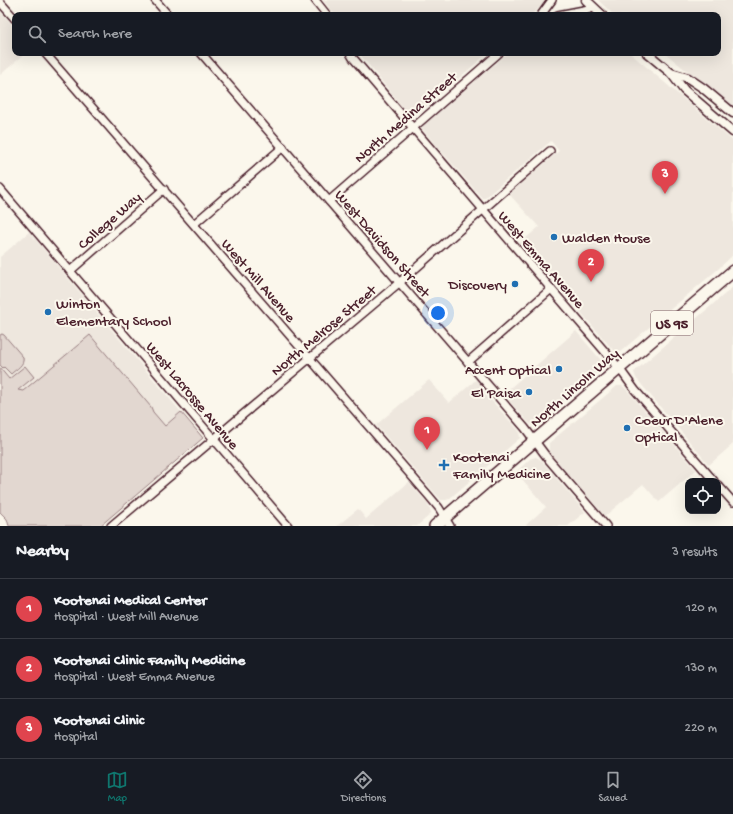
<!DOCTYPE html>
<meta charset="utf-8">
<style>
body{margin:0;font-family:"Gochi Hand",sans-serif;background:#20242c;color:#f1f3f6}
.controls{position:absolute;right:12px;bottom:12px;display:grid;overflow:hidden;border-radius:8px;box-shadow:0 4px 16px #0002}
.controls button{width:36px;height:36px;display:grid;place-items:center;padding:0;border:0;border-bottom:1px solid #363941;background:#171b24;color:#f1f3f6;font:20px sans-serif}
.you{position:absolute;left:438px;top:313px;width:14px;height:14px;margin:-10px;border:3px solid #fff;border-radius:50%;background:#1a73e8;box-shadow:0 0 0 6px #1a73e833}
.badge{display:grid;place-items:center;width:26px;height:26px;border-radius:50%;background:#0f766e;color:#fff;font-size:13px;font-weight:700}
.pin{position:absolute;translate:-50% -33px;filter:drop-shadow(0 1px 2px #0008)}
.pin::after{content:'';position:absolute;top:21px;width:14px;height:12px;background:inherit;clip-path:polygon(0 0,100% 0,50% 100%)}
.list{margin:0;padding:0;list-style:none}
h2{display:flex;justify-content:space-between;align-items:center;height:52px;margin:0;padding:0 16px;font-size:17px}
h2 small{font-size:13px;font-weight:400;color:#9ea1a6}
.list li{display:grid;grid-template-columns:26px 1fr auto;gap:12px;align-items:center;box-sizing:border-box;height:60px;padding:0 16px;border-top:1px solid #363941}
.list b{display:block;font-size:15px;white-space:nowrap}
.list p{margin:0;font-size:13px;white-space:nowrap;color:#9ea1a6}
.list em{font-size:13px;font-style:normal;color:#9ea1a6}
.icon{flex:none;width:22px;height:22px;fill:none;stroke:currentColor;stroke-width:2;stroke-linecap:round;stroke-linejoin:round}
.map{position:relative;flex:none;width:733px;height:526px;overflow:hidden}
.search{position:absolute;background:#171b24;box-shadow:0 4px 16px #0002;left:12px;right:12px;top:12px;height:44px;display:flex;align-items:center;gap:10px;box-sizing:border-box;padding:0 14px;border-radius:8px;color:#9ea1a6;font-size:15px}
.sheet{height:232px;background:#171b24}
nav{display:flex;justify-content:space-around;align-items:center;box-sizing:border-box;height:56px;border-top:1px solid #363941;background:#171b24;font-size:11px;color:#9ea1a6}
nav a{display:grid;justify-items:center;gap:2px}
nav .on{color:#0f766e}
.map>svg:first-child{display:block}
</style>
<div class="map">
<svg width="733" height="526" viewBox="0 0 733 526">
<rect width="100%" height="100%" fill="#fbf7ec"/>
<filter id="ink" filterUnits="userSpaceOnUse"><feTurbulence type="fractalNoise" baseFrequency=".025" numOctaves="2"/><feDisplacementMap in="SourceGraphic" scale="8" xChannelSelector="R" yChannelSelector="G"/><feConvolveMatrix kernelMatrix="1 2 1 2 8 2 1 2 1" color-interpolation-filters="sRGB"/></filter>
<g filter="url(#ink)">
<g fill="#eee7de">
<path d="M 323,0 L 548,0 L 531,15 L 335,15 Z"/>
<path d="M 598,0 L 733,0 L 733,109 L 665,53 L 718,53 L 718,15 L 614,15 Z"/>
<path d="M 0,11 L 15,28 L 15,53 L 26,53 L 0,75 Z"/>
<path d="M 359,53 L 488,53 L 415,116 L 413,116 L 409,115 Z"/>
<path d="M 508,53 L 630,53 L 733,141 L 733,252 L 732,256 L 717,270 L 620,352 L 616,352 L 613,350 L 555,282 L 543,271 L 519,244 L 539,227 L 509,194 L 559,151 L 551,141 L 485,198 L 482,198 L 422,129 L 424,125 Z"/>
<path d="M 29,232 L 181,412 L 165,426 L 155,415 L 89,470 L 0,368 L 0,257 Z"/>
<path d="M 733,287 L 733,444 L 709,465 L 636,378 L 634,372 Z"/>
<path d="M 576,331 L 600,359 L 603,365 L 602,368 L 538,423 L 533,425 L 529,423 L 503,394 Z"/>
<path d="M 478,378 L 480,383 L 480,388 L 519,431 L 520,438 L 449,499 L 446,500 L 441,500 L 376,425 L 429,380 L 449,403 Z"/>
<path d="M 617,386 L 622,386 L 625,388 L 696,470 L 659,502 L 643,484 L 605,516 L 551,454 L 549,450 L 549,443 Z"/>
<path d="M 536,457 L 541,460 L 585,512 L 568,526 L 527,526 L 526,525 L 546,507 L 516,472 L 530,459 Z"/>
<path d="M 409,482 L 427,503 L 431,512 L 430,515 L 417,526 L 337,526 L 358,509 L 366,519 Z"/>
</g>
<g fill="#e2d7d0" stroke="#967b7e">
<path d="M 2,334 L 4,335 L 23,357 C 25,365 16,369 11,374 L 4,367 L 3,368 L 0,365 L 0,335 Z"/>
<path d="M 90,335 L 151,407 L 153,412 L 165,426 L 181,412 L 203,438 L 100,526 L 9,526 L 7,519 L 0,512 L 0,368 L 9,379 L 25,366 L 34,377 L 18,390 L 23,391 Z"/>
</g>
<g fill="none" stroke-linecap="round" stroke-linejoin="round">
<defs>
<g id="minor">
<path d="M 155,0 L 168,15"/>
<path d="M 315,0 L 327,15"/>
<path d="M 0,2 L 15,19"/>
<path d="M 541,15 L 552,0"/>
<path d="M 558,15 L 594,8"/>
<path d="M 45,53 L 429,496 L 439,508 L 450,526"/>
<path d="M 201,53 L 525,428 L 549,460 L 606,526"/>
<path d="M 350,53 L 353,58 L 619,368 L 635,390 L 714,481"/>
<path d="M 0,189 L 288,526"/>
<path d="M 329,201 L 499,53"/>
<path d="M 194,224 L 283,147"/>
<path d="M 70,271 L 164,189"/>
<path d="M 468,362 L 551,289"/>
<path d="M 718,485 L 733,502"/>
<path d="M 111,526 L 400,282 L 550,151"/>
</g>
<g id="tertiary">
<path d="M 586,0 L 602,15"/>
<path d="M 647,53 L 671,73 L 684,90 L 733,132"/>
<path d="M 671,73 L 688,78 L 703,88 L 733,113"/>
</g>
<path id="trunk" d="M 435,526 L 733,271"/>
</defs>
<use href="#minor" stroke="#4a1f2b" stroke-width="10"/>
<use href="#tertiary" stroke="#4a1f2b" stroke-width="11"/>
<use href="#trunk" stroke="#4a1f2b" stroke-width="14"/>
<use href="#minor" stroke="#fbf7ec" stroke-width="7"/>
<use href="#tertiary" stroke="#fbf7ec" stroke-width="8"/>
<use href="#trunk" stroke="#fbf7ec" stroke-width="11"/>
</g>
</g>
<g fill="#1f6fb2" stroke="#fbf7ec" stroke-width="1.5">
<circle cx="554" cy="237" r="4"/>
<circle cx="515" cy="284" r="4"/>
<circle cx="48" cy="312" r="4"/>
<circle cx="559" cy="369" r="4"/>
<circle cx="529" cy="392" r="4"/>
<circle cx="627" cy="428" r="4"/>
<path d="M442 459h4v4h4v4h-4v4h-4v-4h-4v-4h4z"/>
</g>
<g text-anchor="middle" stroke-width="4" stroke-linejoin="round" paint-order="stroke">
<rect fill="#fbf7ec" stroke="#7f6065" stroke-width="1" x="651" y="311" width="42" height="24" rx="3"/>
<g font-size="14" font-weight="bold" fill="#4a1f2b">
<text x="672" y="328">US 95</text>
</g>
<g font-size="15" fill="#4a1f2b" stroke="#fbf7ec">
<text transform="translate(405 117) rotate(-41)" y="5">North Medina Street</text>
<text transform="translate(109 220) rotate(-41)" y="5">College Way</text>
<text transform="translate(383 243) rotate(49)" y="5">West Davidson Street</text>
<text transform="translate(542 259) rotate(49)" y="5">West Emma Avenue</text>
<text transform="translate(259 280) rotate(49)" y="5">West Mill Avenue</text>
<text transform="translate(323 330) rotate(-40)" y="5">North Melrose Street</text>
<text transform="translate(574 387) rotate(-41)" y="5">North Lincoln Way</text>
<text transform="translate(193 395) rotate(50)" y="5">West Lacrosse Avenue</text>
</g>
<g font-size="15" fill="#4a1f2b" stroke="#fbf7ec" text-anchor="start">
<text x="562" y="242">Walden House</text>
<text x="507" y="289" text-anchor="end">Discovery</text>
<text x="56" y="308">Winton<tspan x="56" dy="17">Elementary School</tspan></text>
<text x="551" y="374" text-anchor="end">Accent Optical</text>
<text x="521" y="397" text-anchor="end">El Paisa</text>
<text x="635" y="424">Coeur D'Alene<tspan x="635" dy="17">Optical</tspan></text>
<text x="453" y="461">Kootenai<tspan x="453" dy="17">Family Medicine</tspan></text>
</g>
</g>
</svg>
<div class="controls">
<button><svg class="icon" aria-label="locate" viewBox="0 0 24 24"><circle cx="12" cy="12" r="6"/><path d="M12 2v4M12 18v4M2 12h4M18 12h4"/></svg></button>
</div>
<div class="you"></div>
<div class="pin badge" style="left:427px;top:450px;background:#e0444e">1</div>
<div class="pin badge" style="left:591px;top:282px;background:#e0444e">2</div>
<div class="pin badge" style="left:665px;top:194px;background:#e0444e">3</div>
<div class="search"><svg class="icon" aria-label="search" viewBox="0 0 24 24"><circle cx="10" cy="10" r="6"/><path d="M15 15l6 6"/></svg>Search here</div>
</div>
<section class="sheet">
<h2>Nearby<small>3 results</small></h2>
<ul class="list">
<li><span class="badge" style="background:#e0444e">1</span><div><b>Kootenai Medical Center</b><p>Hospital · West Mill Avenue</p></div><em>120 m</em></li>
<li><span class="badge" style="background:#e0444e">2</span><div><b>Kootenai Clinic Family Medicine</b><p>Hospital · West Emma Avenue</p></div><em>130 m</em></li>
<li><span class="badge" style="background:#e0444e">3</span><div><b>Kootenai Clinic</b><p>Hospital</p></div><em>220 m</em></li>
</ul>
</section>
<nav>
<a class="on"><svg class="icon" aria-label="map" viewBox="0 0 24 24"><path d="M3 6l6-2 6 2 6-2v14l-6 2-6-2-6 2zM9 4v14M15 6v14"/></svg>Map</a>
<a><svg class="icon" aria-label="directions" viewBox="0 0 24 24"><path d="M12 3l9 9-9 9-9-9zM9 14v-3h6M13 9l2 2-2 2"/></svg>Directions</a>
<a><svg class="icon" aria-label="saved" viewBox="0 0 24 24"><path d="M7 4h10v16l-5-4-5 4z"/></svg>Saved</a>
</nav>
